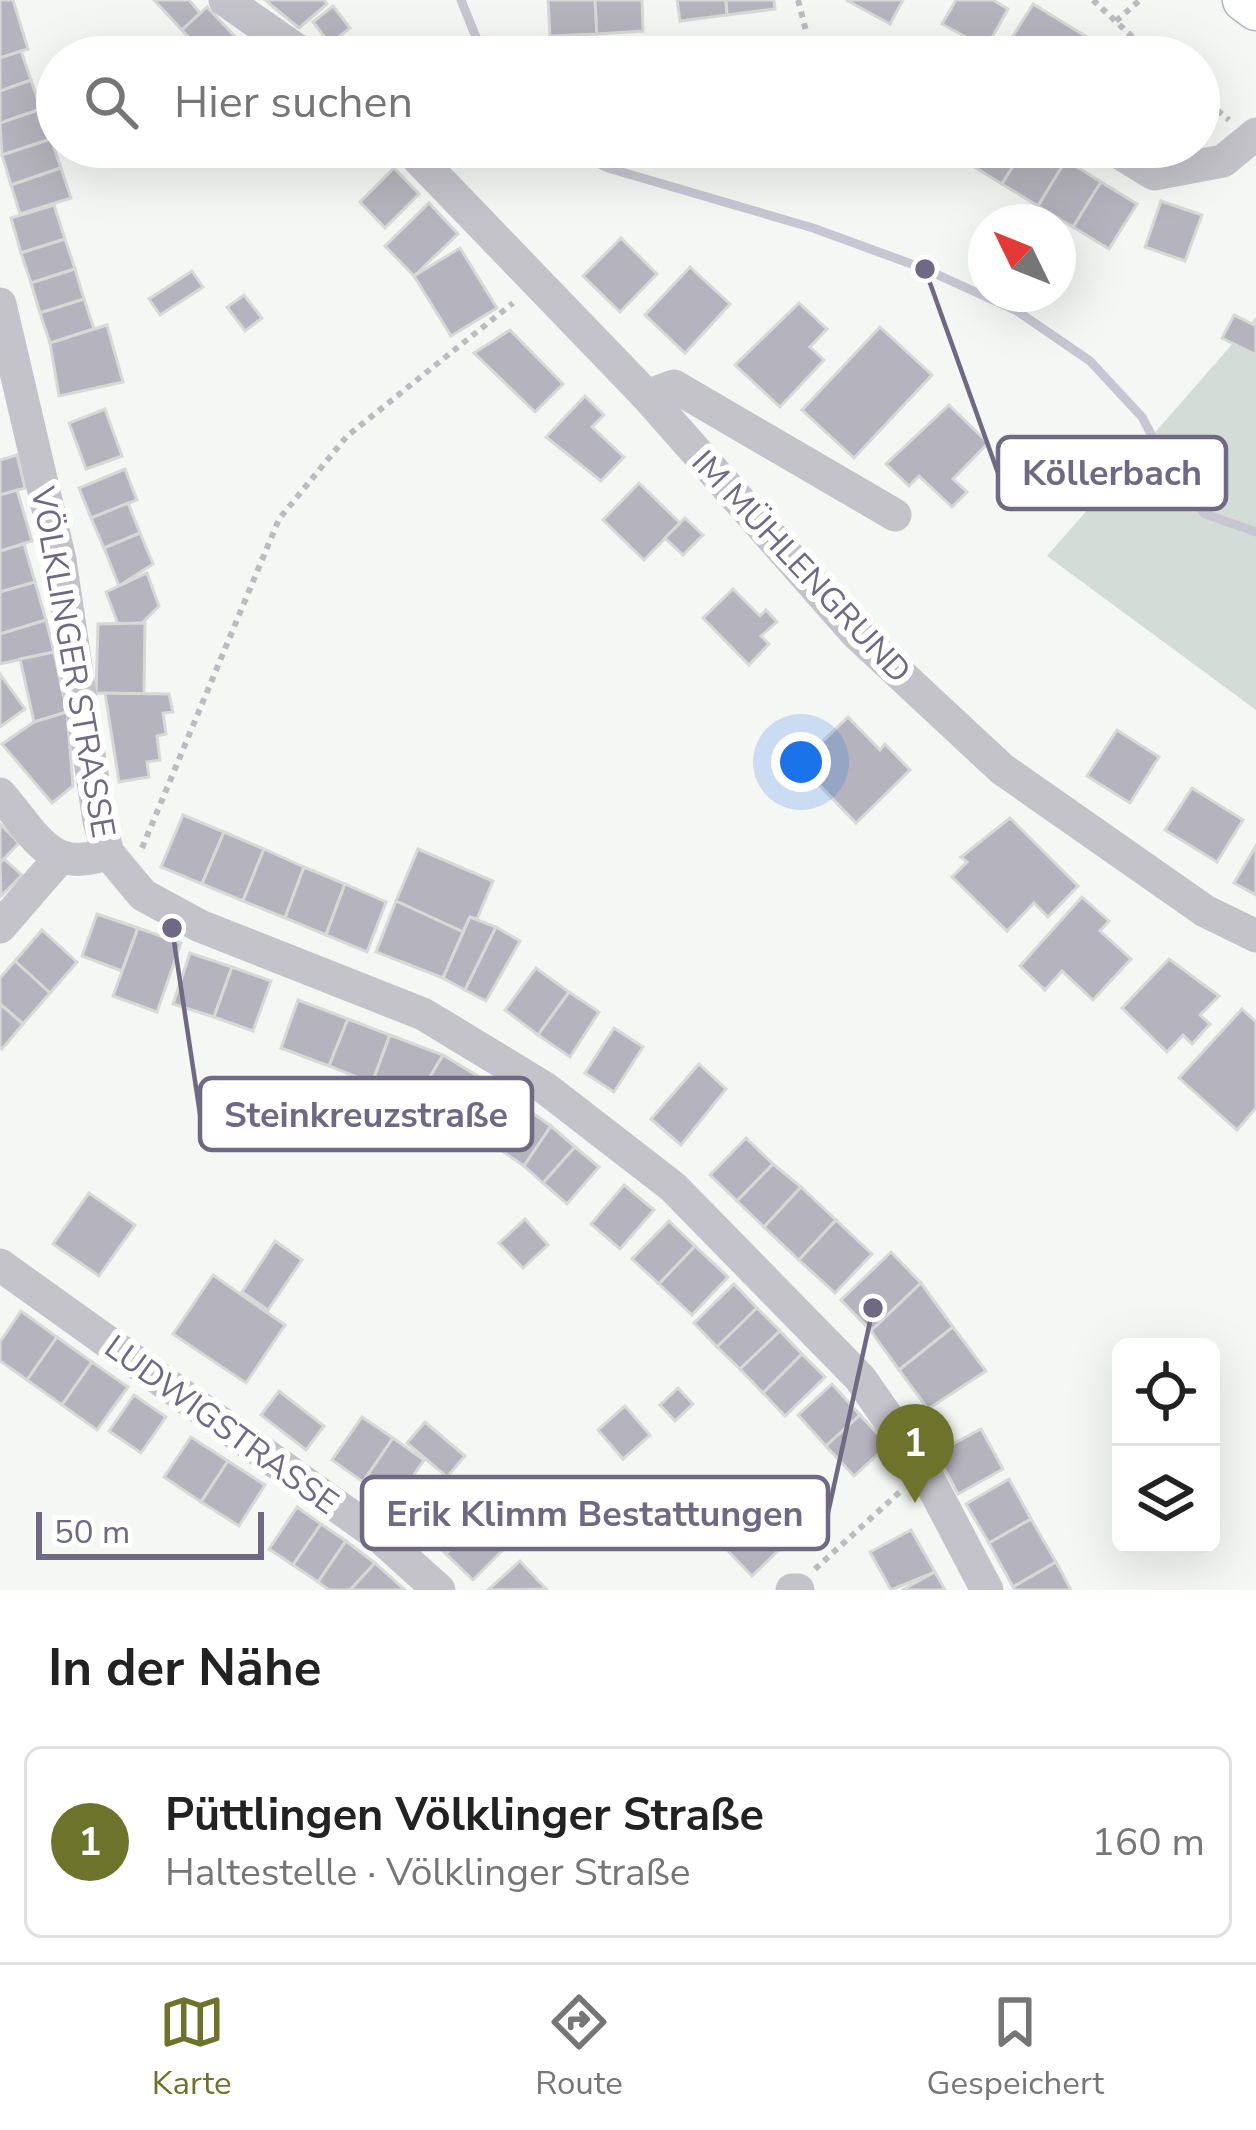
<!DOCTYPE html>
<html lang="de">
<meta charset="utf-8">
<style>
body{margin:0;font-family:"Nunito Sans",sans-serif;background:#f2f2f2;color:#222}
.controls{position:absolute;right:36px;bottom:36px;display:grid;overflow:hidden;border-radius:18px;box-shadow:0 12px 48px #0002}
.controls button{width:108px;height:108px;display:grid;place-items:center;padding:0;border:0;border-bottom:3px solid #e0e0e0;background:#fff;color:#222;font:60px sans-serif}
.compass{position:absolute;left:968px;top:204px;width:108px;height:108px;border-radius:50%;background:#fff;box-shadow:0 12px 48px #0002;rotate:313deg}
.scale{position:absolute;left:36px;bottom:30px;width:228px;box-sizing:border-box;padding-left:12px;border:6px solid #706983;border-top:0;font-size:33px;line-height:42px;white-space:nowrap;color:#706983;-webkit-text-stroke:9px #fff;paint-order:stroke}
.you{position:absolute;left:801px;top:762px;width:42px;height:42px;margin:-30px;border:9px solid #fff;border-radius:50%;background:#1a73e8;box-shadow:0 0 0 18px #1a73e833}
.badge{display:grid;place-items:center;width:78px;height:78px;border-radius:50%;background:#6e732b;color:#fff;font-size:39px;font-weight:700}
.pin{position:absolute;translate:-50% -99px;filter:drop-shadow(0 3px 6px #0008)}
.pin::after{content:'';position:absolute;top:63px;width:42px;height:36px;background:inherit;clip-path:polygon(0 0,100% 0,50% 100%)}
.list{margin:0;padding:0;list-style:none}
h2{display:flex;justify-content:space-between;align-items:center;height:156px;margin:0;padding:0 48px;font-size:51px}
h2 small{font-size:39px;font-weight:400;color:#767676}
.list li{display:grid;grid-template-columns:78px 1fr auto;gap:36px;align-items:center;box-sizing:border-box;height:192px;margin:0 24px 24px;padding:0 24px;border:3px solid #e0e0e0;border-radius:18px}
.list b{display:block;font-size:45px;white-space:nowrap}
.list p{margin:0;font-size:39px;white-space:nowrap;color:#767676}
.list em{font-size:39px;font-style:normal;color:#767676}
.icon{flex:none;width:66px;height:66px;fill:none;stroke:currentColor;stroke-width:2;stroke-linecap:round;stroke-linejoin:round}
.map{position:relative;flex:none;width:1256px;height:1590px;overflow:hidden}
.search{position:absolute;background:#fff;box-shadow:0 12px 48px #0002;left:36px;right:36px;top:36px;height:132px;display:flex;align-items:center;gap:30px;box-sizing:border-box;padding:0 42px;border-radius:66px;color:#767676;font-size:45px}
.sheet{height:372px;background:#fff}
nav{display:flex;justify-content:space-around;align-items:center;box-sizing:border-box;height:168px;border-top:3px solid #e0e0e0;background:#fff;font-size:33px;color:#767676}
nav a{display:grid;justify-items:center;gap:6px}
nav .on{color:#6e732b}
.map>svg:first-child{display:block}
</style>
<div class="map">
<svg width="1256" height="1590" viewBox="0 0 1256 1590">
<rect width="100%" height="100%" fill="#f5f7f5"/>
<path fill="#d4dcd8" d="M 1256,317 L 1256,710 L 1047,556 Z"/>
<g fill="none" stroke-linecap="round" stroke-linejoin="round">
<g stroke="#c8c6d2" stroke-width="9">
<path d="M 461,0 L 484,57"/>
<path d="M 561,147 L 608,168 L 813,228 L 925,269 L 1017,311 L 1090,361 L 1142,417 L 1174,478 L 1205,514 L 1256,532"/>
</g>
</g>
<g fill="#b5b3bd" stroke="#d7d9d7" stroke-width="3">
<path d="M 0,0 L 13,0 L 28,49 L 0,58 Z"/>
<path d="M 154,0 L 189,0 L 200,13 L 182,30 Z"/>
<path d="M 265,0 L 324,0 L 327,4 L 299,28 Z"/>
<path d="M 548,0 L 595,0 L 597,34 L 550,36 Z"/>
<path d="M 595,0 L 642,0 L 643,31 L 597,34 Z"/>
<path d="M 677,0 L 726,0 L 727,15 L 680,21 Z"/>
<path d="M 726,0 L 774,0 L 775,9 L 727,15 Z"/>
<path d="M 846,0 L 903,0 L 890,24 Z"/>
<path d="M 956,0 L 993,0 L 1008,9 L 986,48 L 942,24 Z"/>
<path d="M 1033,4 L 1087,37 L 1074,57 L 1001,55 Z"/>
<path d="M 333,6 L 350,28 L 330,44 L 313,22 Z"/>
<path d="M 207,7 L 239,41 L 221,57 L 207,57 L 182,30 Z"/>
<path d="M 21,51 L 31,80 L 0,91 L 0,58 Z"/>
<path d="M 31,80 L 41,109 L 0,123 L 0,91 Z"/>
<path d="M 41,109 L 51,139 L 2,155 L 0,123 Z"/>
<path d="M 51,139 L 61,168 L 11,185 L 2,155 Z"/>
<path d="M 975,147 L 1025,147 L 1002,184 L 966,162 Z"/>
<path d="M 1025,147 L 1045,147 L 1066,160 L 1038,206 L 1002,184 Z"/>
<path d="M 1066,160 L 1101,182 L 1073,227 L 1038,206 Z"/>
<path d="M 61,168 L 71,198 L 20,214 L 11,185 Z"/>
<path d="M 394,168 L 419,194 L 385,228 L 360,202 Z"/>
<path d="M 1101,182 L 1137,204 L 1109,249 L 1073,227 Z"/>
<path d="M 1161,201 L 1202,215 L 1185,261 L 1145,247 Z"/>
<path d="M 429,203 L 458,234 L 414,276 L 385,246 Z"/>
<path d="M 54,205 L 65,239 L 21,253 L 11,218 Z"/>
<path d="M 621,238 L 657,274 L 620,312 L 583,276 Z"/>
<path d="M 65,239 L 75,269 L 31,283 L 21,253 Z"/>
<path d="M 460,248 L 497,308 L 451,336 L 414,276 Z"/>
<path d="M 690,267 L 730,304 L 685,353 L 645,315 Z"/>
<path d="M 75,269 L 84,299 L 40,313 L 31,283 Z"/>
<path d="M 192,271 L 203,287 L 160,315 L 149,299 Z"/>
<path d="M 244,295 L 262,318 L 245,331 L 227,307 Z"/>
<path d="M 84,299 L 94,329 L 50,343 L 40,313 Z"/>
<path d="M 799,303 L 827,329 L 810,347 L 824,360 L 780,407 L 735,365 Z"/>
<path d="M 1234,315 L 1256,326 L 1256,355 L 1222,338 Z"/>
<path d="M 107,325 L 123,382 L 59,396 L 50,343 Z"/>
<path d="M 880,327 L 932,375 L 854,458 L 802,410 Z"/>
<path d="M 510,330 L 563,384 L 535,412 L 474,353 Z"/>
<path d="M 585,396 L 604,415 L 592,427 L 624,457 L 601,481 L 546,437 Z"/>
<path d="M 949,405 L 988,443 L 953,479 L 967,492 L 952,507 L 919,476 L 909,486 L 886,464 Z"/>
<path d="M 105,409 L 122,456 L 86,469 L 69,423 Z"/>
<path d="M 17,455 L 25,488 L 0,495 L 0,460 Z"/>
<path d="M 125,469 L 137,500 L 91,518 L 79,488 Z"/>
<path d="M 639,483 L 680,523 L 644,560 L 603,520 Z"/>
<path d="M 17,490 L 32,541 L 0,551 L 0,495 Z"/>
<path d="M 128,503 L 140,533 L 104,548 L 91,518 Z"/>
<path d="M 685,518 L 703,535 L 683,555 L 665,538 Z"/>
<path d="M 140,533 L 153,564 L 119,586 L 104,548 Z"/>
<path d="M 24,544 L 35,582 L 0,592 L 0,551 Z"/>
<path d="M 147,573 L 159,606 L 142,623 L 118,624 L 106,592 Z"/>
<path d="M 35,582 L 46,620 L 0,634 L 0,592 Z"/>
<path d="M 733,589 L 760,616 L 766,610 L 777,622 L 761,636 L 769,644 L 749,665 L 703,618 Z"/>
<path d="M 46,620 L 54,652 L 0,664 L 0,634 Z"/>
<path d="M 145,623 L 144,694 L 96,693 L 98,624 Z"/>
<path d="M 54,652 L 67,712 L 34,722 L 20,659 Z"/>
<path d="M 0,674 L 25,709 L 0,727 Z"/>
<path d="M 105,693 L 169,694 L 173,712 L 163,713 L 166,734 L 157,736 L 160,760 L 147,762 L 149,777 L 119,782 Z"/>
<path d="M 67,712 L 73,786 L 52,803 L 2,744 L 34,722 Z"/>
<path d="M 848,717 L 880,750 L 885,744 L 910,770 L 856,823 L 799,764 Z"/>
<path d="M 1117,730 L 1159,757 L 1130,803 L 1087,776 Z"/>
<path d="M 1192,788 L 1243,820 L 1217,862 L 1165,830 Z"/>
<path d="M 183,815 L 224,832 L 202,884 L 161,867 Z"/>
<path d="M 1010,818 L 1078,886 L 1048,917 L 1034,903 L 1007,931 L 952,877 L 967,862 L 961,857 Z"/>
<path d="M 0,824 L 19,843 L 0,863 Z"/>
<path d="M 224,832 L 264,849 L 243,901 L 202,884 Z"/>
<path d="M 1256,846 L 1256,895 L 1234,883 Z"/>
<path d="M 264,849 L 304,867 L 285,918 L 243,901 Z"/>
<path d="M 418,849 L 493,881 L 477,919 L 470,917 L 463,932 L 396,901 Z"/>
<path d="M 4,859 L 22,875 L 1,896 L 0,863 Z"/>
<path d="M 304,867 L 345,884 L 326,935 L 285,918 Z"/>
<path d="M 345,884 L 386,902 L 367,952 L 326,935 Z"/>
<path d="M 1082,897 L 1109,921 L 1100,931 L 1131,959 L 1093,1000 L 1062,971 L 1045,990 L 1020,966 Z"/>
<path d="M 396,901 L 463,932 L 443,978 L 376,952 Z"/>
<path d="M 97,914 L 138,928 L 122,971 L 82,956 Z"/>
<path d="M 470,917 L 496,927 L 465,990 L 443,978 Z"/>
<path d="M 496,927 L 520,941 L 486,1001 L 465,990 Z"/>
<path d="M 138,928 L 181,943 L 157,1012 L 113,996 Z"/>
<path d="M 42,930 L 77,962 L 50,993 L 15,961 Z"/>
<path d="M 190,953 L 232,967 L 214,1017 L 173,1004 Z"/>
<path d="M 1169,959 L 1219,996 L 1200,1015 L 1210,1024 L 1192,1044 L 1183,1035 L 1167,1052 L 1122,1008 Z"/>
<path d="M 15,961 L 50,993 L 23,1024 L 0,1004 L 0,978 Z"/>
<path d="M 232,967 L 271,981 L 253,1031 L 214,1017 Z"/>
<path d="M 536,968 L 569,992 L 538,1035 L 505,1010 Z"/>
<path d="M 569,992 L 599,1012 L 570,1057 L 538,1035 Z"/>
<path d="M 298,1000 L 348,1019 L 329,1066 L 281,1048 Z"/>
<path d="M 0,1004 L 23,1024 L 2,1049 L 0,1047 Z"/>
<path d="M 1242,1009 L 1256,1022 L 1256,1108 L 1237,1130 L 1179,1078 Z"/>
<path d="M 348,1019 L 390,1035 L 372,1083 L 329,1066 Z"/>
<path d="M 614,1028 L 643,1047 L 614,1092 L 585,1073 Z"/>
<path d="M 390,1035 L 443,1055 L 418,1097 L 372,1083 Z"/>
<path d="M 443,1055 L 491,1084 L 466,1126 L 418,1097 Z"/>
<path d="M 699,1064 L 726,1089 L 681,1145 L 651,1119 Z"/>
<path d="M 491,1084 L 551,1126 L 524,1166 L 466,1126 Z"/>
<path d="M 551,1126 L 575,1147 L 543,1183 L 524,1166 Z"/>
<path d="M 746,1138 L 773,1164 L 737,1201 L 710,1175 Z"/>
<path d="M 575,1147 L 599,1167 L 567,1204 L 543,1183 Z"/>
<path d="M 773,1164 L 801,1187 L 764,1227 L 737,1201 Z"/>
<path d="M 624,1185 L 654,1210 L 620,1249 L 591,1224 Z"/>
<path d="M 801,1187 L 836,1220 L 799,1260 L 764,1227 Z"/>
<path d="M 89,1193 L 135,1225 L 99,1276 L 53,1244 Z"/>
<path d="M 525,1219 L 548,1245 L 523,1268 L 499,1243 Z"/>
<path d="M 836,1220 L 872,1254 L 835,1293 L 799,1260 Z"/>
<path d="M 669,1221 L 695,1246 L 659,1284 L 632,1259 Z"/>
<path d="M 275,1241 L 302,1260 L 268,1310 L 242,1292 Z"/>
<path d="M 695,1246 L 728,1277 L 692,1315 L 659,1284 Z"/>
<path d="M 891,1252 L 921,1283 L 871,1331 L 841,1300 Z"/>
<path d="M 213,1275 L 285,1325 L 246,1383 L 173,1334 Z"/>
<path d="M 921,1283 L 953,1327 L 899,1370 L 871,1331 Z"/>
<path d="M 734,1284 L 757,1308 L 717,1347 L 694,1323 Z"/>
<path d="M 757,1308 L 780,1331 L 740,1369 L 717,1347 Z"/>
<path d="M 21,1311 L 57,1337 L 27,1380 L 0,1361 L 0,1342 Z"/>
<path d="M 953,1327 L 986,1371 L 928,1409 L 899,1370 Z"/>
<path d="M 780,1331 L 802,1354 L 763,1393 L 740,1369 Z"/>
<path d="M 57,1337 L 92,1362 L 62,1405 L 27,1380 Z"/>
<path d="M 802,1354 L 825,1377 L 785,1416 L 763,1393 Z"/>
<path d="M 92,1362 L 128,1387 L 97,1430 L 62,1405 Z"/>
<path d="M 832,1384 L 860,1415 L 826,1446 L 798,1415 Z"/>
<path d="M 678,1388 L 693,1404 L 675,1421 L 660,1405 Z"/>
<path d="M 279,1391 L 324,1426 L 306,1450 L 261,1415 Z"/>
<path d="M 134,1395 L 166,1417 L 141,1453 L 109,1431 Z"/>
<path d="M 625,1406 L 650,1435 L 623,1459 L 598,1430 Z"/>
<path d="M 860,1415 L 888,1445 L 854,1476 L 826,1446 Z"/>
<path d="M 362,1417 L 393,1438 L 363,1482 L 332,1460 Z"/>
<path d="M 425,1422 L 465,1456 L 447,1477 L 407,1443 Z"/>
<path d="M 981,1429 L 1003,1469 L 958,1494 L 936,1453 Z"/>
<path d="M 191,1437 L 228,1461 L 201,1502 L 164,1477 Z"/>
<path d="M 393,1438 L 424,1460 L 394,1504 L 363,1482 Z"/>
<path d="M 228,1461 L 265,1485 L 239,1526 L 201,1502 Z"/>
<path d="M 1009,1479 L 1031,1519 L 989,1543 L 966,1504 Z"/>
<path d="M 454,1493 L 481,1518 L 446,1554 L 420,1528 Z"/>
<path d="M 731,1497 L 781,1548 L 752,1576 L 703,1525 Z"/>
<path d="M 297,1507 L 321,1524 L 293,1565 L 269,1549 Z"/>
<path d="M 481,1518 L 508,1545 L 473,1580 L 446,1554 Z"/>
<path d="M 1031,1519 L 1056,1562 L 1013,1587 L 989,1543 Z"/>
<path d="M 321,1524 L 346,1541 L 318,1582 L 293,1565 Z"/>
<path d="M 911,1530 L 935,1572 L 891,1590 L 870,1552 Z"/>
<path d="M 346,1541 L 375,1563 L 350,1590 L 329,1590 L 318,1582 Z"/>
<path d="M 520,1561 L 546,1589 L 488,1590 Z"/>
<path d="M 1056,1562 L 1071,1590 L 1015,1590 L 1013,1587 Z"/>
<path d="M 375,1563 L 405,1590 L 350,1590 Z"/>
<path d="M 935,1572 L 945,1590 L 902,1590 Z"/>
</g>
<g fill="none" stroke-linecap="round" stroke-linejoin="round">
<defs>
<path id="major" d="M 1244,0 L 1256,9"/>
</defs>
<use href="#major" stroke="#b7b5bc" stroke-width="45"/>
<g stroke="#bcbbc0" stroke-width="6" stroke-dasharray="6 6" stroke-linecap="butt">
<path d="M 798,0 L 806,31"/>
<path d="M 1093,0 L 1154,57"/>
<path d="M 1116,21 L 1140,0"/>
<path d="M 1199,95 L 1229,120"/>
<path d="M 142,848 L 279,519 L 347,436 L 513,303"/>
<path d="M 815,1569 L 903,1489"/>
</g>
<g stroke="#c5c3ca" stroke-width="33">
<path d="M 225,0 L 307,57"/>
<path d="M 822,57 L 923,53 L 933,57"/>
<path d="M 407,147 L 647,396 L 857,634 L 1002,769 L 1205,911 L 1256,936"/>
<path d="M 1110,147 L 1154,174 L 1223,161 L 1256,134"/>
<path d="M 0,304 L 60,560 L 99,821 L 108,853 L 143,895 L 200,926 L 423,1014 L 545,1088 L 673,1187 L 860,1378 L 924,1470 L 987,1590"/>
<path d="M 647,396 L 674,386 L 895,515"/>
<path d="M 0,794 C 35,834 50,876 108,853"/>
<path d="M 0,927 L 58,860"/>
<path d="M 0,1265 L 379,1536 L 439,1590"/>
<path d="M 792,1590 L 798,1590"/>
</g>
<use href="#major" stroke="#fff" stroke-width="42"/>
</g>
<g text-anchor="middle" stroke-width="12" stroke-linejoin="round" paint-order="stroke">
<g font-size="33" fill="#706983" stroke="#fff">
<text transform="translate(802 566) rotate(47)" y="12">IM MÜHLENGRUND</text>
<text transform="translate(74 662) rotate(80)" y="12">VÖLKLINGER STRASSE</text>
<text transform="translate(222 1424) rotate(36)" y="12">LUDWIGSTRASSE</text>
</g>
</g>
<path fill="none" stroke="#706983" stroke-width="4.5" d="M925 269L998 473M172 928L200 1114M873 1308L828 1513"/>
<g fill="#706983" stroke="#fff" stroke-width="4.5">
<circle cx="925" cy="269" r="12"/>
<circle cx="172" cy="928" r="12"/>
<circle cx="873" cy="1308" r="12"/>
</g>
<g fill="#fff" stroke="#706983" stroke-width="4.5">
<rect x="998" y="437" width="228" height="72" rx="12"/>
<rect x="200" y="1078" width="332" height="72" rx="12"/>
<rect x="362" y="1477" width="466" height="72" rx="12"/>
</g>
<g font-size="36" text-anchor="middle" font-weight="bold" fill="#706983">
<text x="1112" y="485">Köllerbach</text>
<text x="366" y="1127">Steinkreuzstraße</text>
<text x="595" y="1526">Erik Klimm Bestattungen</text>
</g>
</svg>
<div class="controls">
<button><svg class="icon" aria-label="locate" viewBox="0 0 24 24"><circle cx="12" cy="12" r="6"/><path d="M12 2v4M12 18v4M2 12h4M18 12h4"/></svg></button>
<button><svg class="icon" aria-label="layers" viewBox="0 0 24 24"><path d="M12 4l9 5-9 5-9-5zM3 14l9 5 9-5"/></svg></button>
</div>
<svg class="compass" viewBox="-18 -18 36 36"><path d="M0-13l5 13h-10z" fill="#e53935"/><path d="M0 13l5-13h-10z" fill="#767676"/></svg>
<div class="scale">50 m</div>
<div class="you"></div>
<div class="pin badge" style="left:915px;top:1503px">1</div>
<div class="search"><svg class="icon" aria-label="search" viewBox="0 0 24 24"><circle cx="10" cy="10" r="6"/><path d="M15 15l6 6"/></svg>Hier suchen</div>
</div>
<section class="sheet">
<h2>In der Nähe<small></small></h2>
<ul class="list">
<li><span class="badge">1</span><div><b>Püttlingen Völklinger Straße</b><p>Haltestelle · Völklinger Straße</p></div><em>160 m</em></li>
</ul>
</section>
<nav>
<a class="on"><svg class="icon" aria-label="map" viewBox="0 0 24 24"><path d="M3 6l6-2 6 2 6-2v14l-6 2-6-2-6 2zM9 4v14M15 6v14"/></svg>Karte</a>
<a><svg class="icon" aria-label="directions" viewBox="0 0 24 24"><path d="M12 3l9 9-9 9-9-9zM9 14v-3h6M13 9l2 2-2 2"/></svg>Route</a>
<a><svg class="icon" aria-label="saved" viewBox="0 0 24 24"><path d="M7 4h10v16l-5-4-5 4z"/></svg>Gespeichert</a>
</nav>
